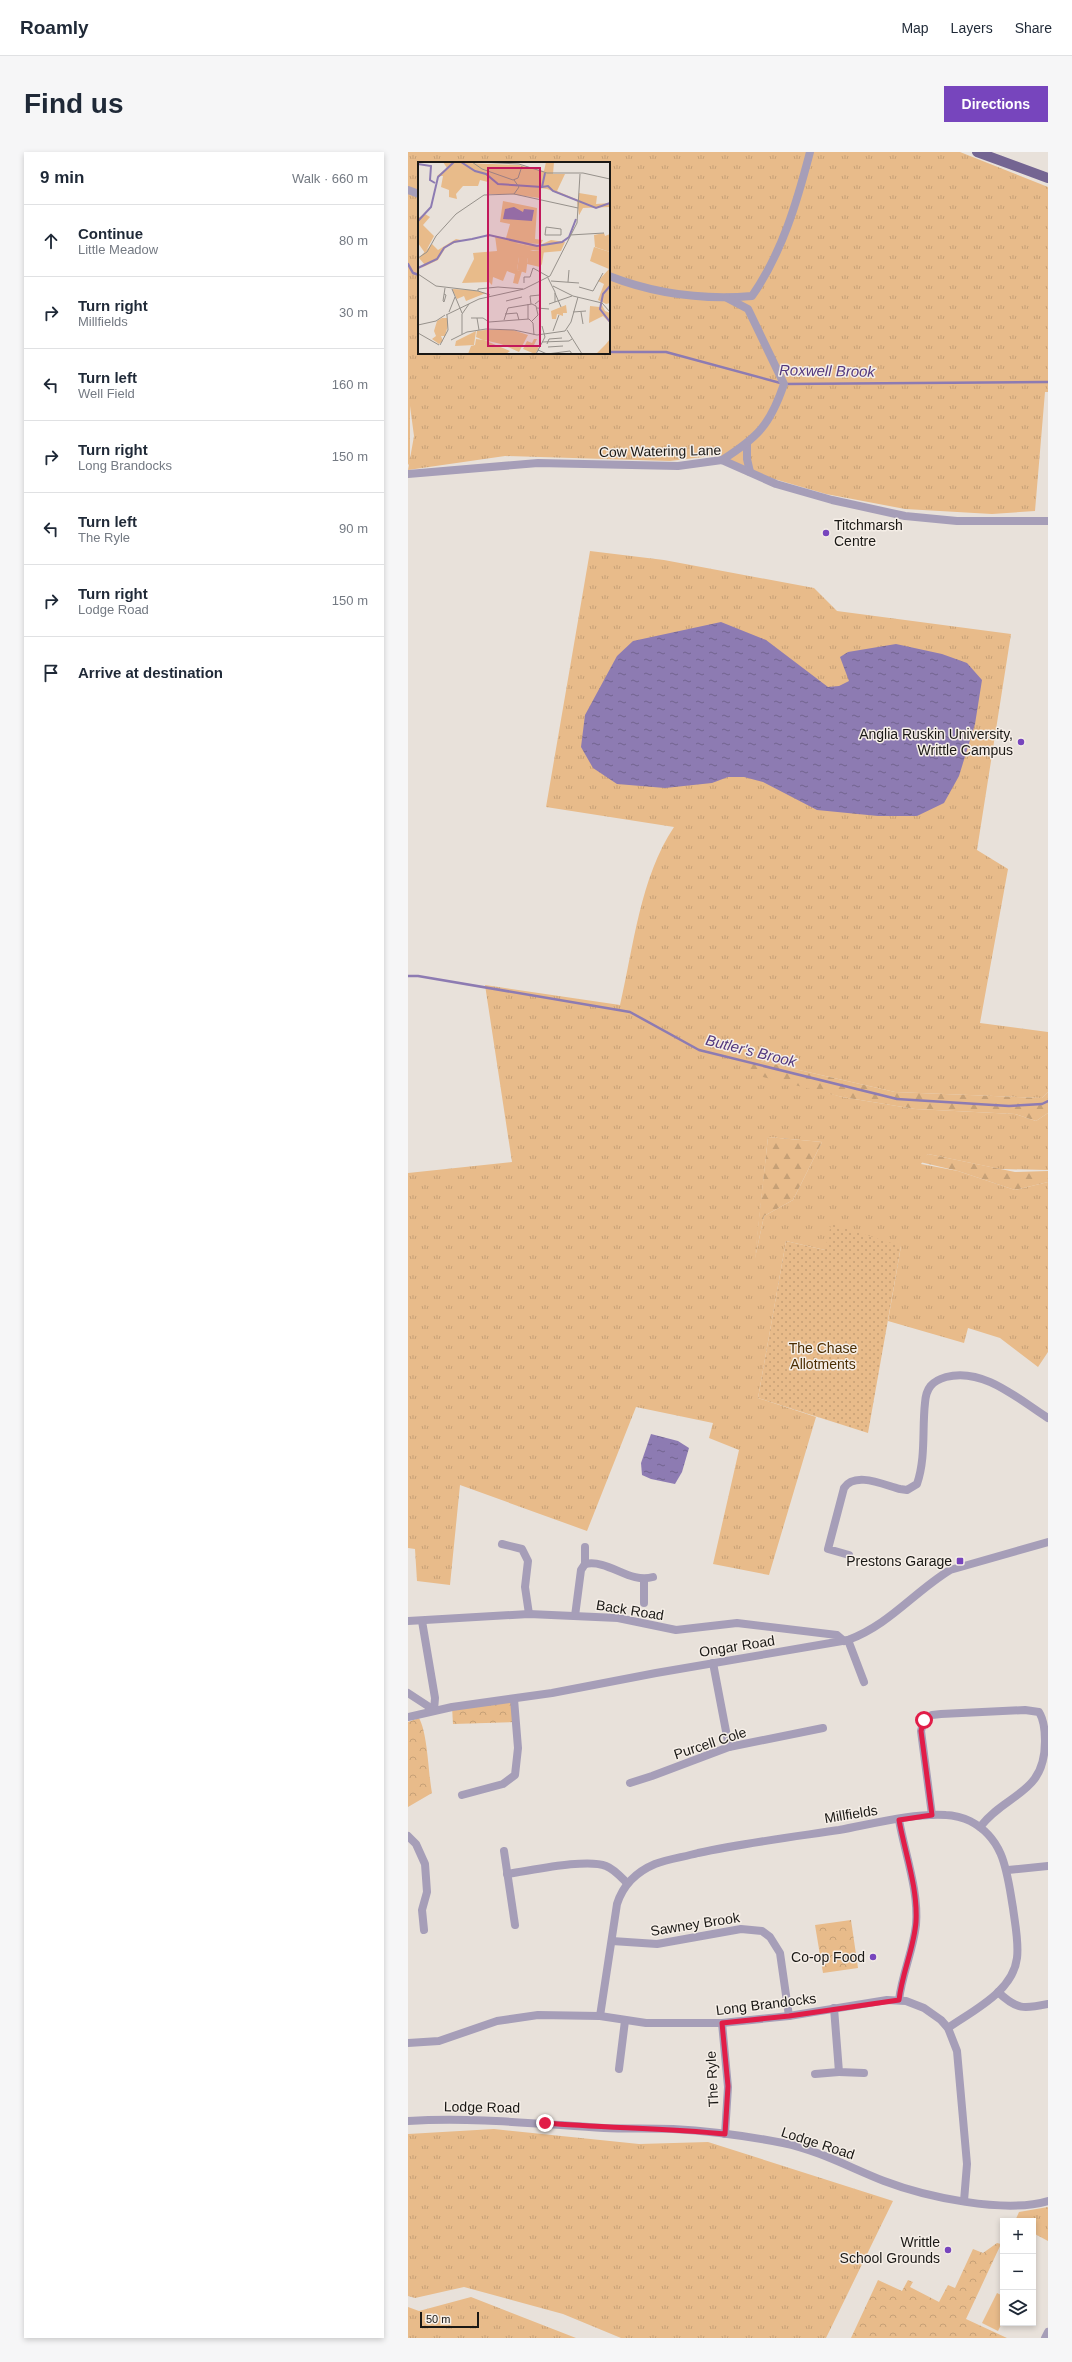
<!DOCTYPE html>
<meta charset="utf-8">
<style>
body{margin:0;font-family:Helvetica,sans-serif;background:#f6f6f7;color:#1f2937}
.controls{position:absolute;right:12px;bottom:12px;display:grid;overflow:hidden;border-radius:0px;box-shadow:0 2px 6px #0003}
.controls button{width:36px;height:36px;display:grid;place-items:center;padding:0;border:0;border-bottom:1px solid #e0e1e3;background:#fff;color:#1f2937;font:20px sans-serif}
.scale{position:absolute;left:12px;bottom:10px;width:59px;box-sizing:border-box;padding-left:4px;border:2px solid #1a1815;border-top:0;font-size:11px;line-height:14px;white-space:nowrap;color:#1a1815;-webkit-text-stroke:3px #f5eee7;paint-order:stroke}
.stop{position:absolute;width:12px;height:12px;margin:-9px;border:3px solid #e11d48;border-radius:50%;background:#fff}
.stop.end{background:#e11d48;border-color:#fff;box-shadow:0 1px 4px #0008}
.list{margin:0;padding:0;list-style:none}
h2{display:flex;justify-content:space-between;align-items:center;height:52px;margin:0;padding:0 16px;font-size:17px}
h2 small{font-size:13px;font-weight:400;color:#747a83}
.list li{display:grid;grid-template-columns:26px 1fr auto;gap:12px;align-items:center;box-sizing:border-box;height:72px;padding:0 16px;border-top:1px solid #e0e1e3}
.list b{display:block;font-size:15px;white-space:nowrap}
.list p{margin:0;font-size:13px;white-space:nowrap;color:#747a83}
.list em{font-size:13px;font-style:normal;color:#747a83}
.icon{flex:none;width:22px;height:22px;fill:none;stroke:currentColor;stroke-width:2;stroke-linecap:round;stroke-linejoin:round}
.map{position:relative;flex:none;width:640px;height:2186px;overflow:hidden;border-radius:0px}
header{display:flex;align-items:center;gap:24px;box-sizing:border-box;height:56px;padding:0 20px;background:#fff;border-bottom:1px solid #e0e1e3}
header strong{font-size:19px}
nav{display:flex;gap:22px;margin-inline-start:auto;font-size:14px}
.intro{display:flex;align-items:center;justify-content:space-between;box-sizing:border-box;height:96px;padding:0 24px}
h1{margin:0;font-size:28px}
.button{padding:10px 18px;border-radius:0px;background:#7745bd;color:#fff;font-size:14px;font-weight:700}
main{display:flex;gap:24px;padding:0 24px}
aside{flex:1;background:#fff;border-radius:0px;box-shadow:0 2px 6px #0003}
.map>svg:first-child{display:block}
</style>
<header>
<strong>Roamly</strong>
<nav><a>Map</a><a>Layers</a><a>Share</a></nav>
</header>
<div class="intro"><h1>Find us</h1><a class="button">Directions</a></div>
<main>
<aside>
<h2>9 min<small>Walk · 660 m</small></h2>
<ul class="list">
<li><svg class="icon" aria-label="ahead" viewBox="0 0 24 24"><path d="M12 20V5M6 11l6-6 6 6"/></svg><div><b>Continue</b><p>Little Meadow</p></div><em>80 m</em></li>
<li><svg class="icon" aria-label="right" viewBox="0 0 24 24"><path d="M7 20v-9h11M14 6l5 5-5 5"/></svg><div><b>Turn right</b><p>Millfields</p></div><em>30 m</em></li>
<li><svg class="icon" aria-label="left" viewBox="0 0 24 24"><path d="M17 20v-9H6M10 6l-5 5 5 5"/></svg><div><b>Turn left</b><p>Well Field</p></div><em>160 m</em></li>
<li><svg class="icon" aria-label="right" viewBox="0 0 24 24"><path d="M7 20v-9h11M14 6l5 5-5 5"/></svg><div><b>Turn right</b><p>Long Brandocks</p></div><em>150 m</em></li>
<li><svg class="icon" aria-label="left" viewBox="0 0 24 24"><path d="M17 20v-9H6M10 6l-5 5 5 5"/></svg><div><b>Turn left</b><p>The Ryle</p></div><em>90 m</em></li>
<li><svg class="icon" aria-label="right" viewBox="0 0 24 24"><path d="M7 20v-9h11M14 6l5 5-5 5"/></svg><div><b>Turn right</b><p>Lodge Road</p></div><em>150 m</em></li>
<li><svg class="icon" aria-label="arrive" viewBox="0 0 24 24"><path d="M6 21V4h12l-3 4 3 4H6"/></svg><div><b>Arrive at destination</b></div></li>
</ul>
</aside>
<div class="map">
<svg width="640" height="2186" viewBox="0 0 640 2186">
<defs>
<pattern id="grass-tufts" width="24" height="20" patternUnits="userSpaceOnUse"><rect width="24" height="20" fill="#e8bb8a"/><path d="M3 7l-1-3M5 7V3M7 7l1-3M15 17l-1-3M17 17v-4M19 17l1-3" fill="none" stroke="#c6a076"/></pattern>
<pattern id="forest-firs" width="22" height="20" patternUnits="userSpaceOnUse"><rect width="22" height="20" fill="#e8bb8a"/><path d="M5 1l3.5 6h-7zM16 11l3.5 6h-7z" fill="#c6a076"/></pattern>
<pattern id="park-crowns" width="20" height="18" patternUnits="userSpaceOnUse"><rect width="20" height="18" fill="#e8bb8a"/><path d="M2 6a3 3 0 1 1 6 0M12 15a3 3 0 1 1 6 0" fill="none" stroke="#c6a076"/></pattern>
<pattern id="garden-dots" width="8" height="8" patternUnits="userSpaceOnUse"><rect width="8" height="8" fill="#e8bb8a"/><path d="M2 2h.1M6 6h.1" fill="none" stroke="#c6a076" stroke-width="1.8" stroke-linecap="round"/></pattern>
<pattern id="water-ripples" width="26" height="14" patternUnits="userSpaceOnUse"><rect width="26" height="14" fill="#8d7bb2"/><path d="M2 4q2-2 4 0t4 0M15 11q2-2 4 0t4 0" fill="none" stroke="#726490"/></pattern>
</defs>
<rect width="100%" height="100%" fill="#e8e1da"/>
<g fill="url(#grass-tufts)" fill-rule="evenodd">
<path d="M 0,0 L 552,0 L 640,35 L 640,240 L 637,240 L 627,359 L 584,362 L 497,357 L 418,342 L 349,322 L 311,303 L 262,309 L 97,304 L 0,318 L 6,284 L 2,254 L 0,203 ZM 11,11 L 201,11 L 201,201 L 11,201 Z"/>
<path d="M 182,399 L 256,408 L 406,436 L 429,459 L 603,482 L 569,698 L 600,717 L 572,871 L 640,880 L 640,940 L 634,946 L 487,940 L 352,909 L 400,935 L 434,945 L 507,957 L 607,962 L 628,969 L 640,961 L 640,1018 L 592,1017 L 520,1002 L 513,1012 L 550,1019 L 607,1038 L 640,1030 L 640,1200 L 630,1215 L 592,1186 L 560,1176 L 556,1191 L 480,1169 L 493,1094 L 417,1098 L 378,1089 L 350,1246 L 408,1265 L 361,1423 L 305,1412 L 331,1298 L 301,1286 L 305,1271 L 228,1255 L 179,1379 L 52,1333 L 42,1433 L 9,1429 L 7,1397 L 0,1396 L 0,1021 L 104,1010 L 77,833 L 212,853 C 226,793 232,726 266,675 L 138,655 ZM 360,985 L 414,990 L 385,1048 L 356,1064 L 347,1106 Z"/>
<path d="M 86,1977 L 231,1992 L 300,1990 L 485,2049 L 418,2186 L 213,2186 L 155,2162 L 56,2135 L 7,2146 L 0,2144 L 0,1982 Z"/>
<path d="M 640,2055 L 640,2089 L 625,2081 L 625,2069 L 607,2069 L 611,2060 Z"/>
<path d="M 63,2145 L 168,2186 L 0,2186 L 0,2155 L 11,2159 Z"/>
</g>
<g fill="url(#forest-firs)">
<path d="M 0,198 L 2,220 L 2,311 L 0,313 Z"/>
<path d="M 352,909 L 487,940 L 634,946 L 640,940 L 640,961 L 628,969 L 607,962 L 507,957 L 434,945 L 355,925 L 338,916 Z"/>
<path d="M 360,985 L 414,990 L 385,1048 L 356,1064 L 346,1111 Z"/>
<path d="M 520,1002 L 607,1020 L 640,1019 L 640,1030 L 607,1038 L 550,1019 L 512,1010 Z"/>
</g>
<g fill="url(#park-crowns)">
<path d="M 106,1547 L 107,1570 L 45,1572 L 44,1555 Z"/>
<path d="M 11,1566 C 20,1583 20,1619 24,1641 L 0,1655 L 0,1570 Z"/>
<path d="M 443,1768 L 450,1816 L 415,1821 L 407,1773 Z"/>
<path d="M 589,2091 L 593,2092 L 558,2167 L 599,2186 L 443,2186 L 470,2128 L 494,2139 L 500,2128 L 505,2130 L 502,2135 L 531,2150 L 540,2133 L 547,2136 L 565,2097 L 575,2101 Z"/>
</g>
<path fill="url(#garden-dots)" d="M 423,1072 L 493,1094 L 460,1281 L 350,1246 L 378,1089 L 417,1098 Z"/>
<path fill="#e8bb8a" d="M 589,2141 L 595,2144 L 595,2169 L 590,2179 L 574,2171 Z"/>
<g fill="url(#water-ripples)">
<path d="M 313,470 L 358,488 L 420,535 L 431,534 L 441,529 L 432,505 L 440,500 L 488,492 L 534,502 L 559,511 L 574,528 L 567,572 L 551,624 L 536,651 L 509,664 L 470,664 L 409,658 L 355,630 L 336,625 L 320,625 L 304,631 L 257,636 L 209,632 L 185,616 L 173,595 L 177,563 L 209,504 L 225,489 Z"/>
<path d="M 243,1282 L 270,1289 L 281,1296 L 274,1320 L 267,1332 L 243,1327 L 234,1323 L 233,1311 Z"/>
</g>
<g fill="none" stroke-linecap="round" stroke-linejoin="round">
<g stroke="#8d7bb2" stroke-width="2.5">
<path d="M 0,112 L 5,121 L 11,123"/>
<path d="M 201,200 L 258,200 L 376,232 L 640,230"/>
<path d="M 0,824 L 10,824 L 222,860 L 291,898 L 489,947 L 601,954 L 634,952 L 640,949"/>
</g>
<g stroke="#a69eb8" stroke-width="8">
<path d="M 0,38 L 11,42"/>
<path d="M 201,124 C 247,142 295,148 344,144 C 374,101 389,50 402,0"/>
<path d="M 339,292 L 339,307 L 342,320"/>
<path d="M 314,308 C 350,285 362,273 376,232 L 340,157 L 319,146"/>
<path d="M 0,322 L 130,311 L 270,314 L 314,308 L 368,332 L 424,348 L 497,364 L 549,369 L 640,369"/>
<path d="M 94,1392 L 114,1397 L 120,1409 L 117,1435 L 121,1462"/>
<path d="M 441,1403 L 420,1397 L 436,1336 C 447,1319 476,1333 492,1337 L 499,1338 L 509,1332 C 518,1306 514,1277 517,1251 C 518,1236 524,1229 538,1225 C 575,1215 610,1247 640,1266"/>
<path d="M 177,1412 L 177,1395"/>
<path d="M 236,1451 L 236,1428"/>
<path d="M 167,1464 L 173,1418 L 177,1412 C 201,1407 221,1432 245,1425"/>
<path d="M 0,1469 L 121,1462 L 210,1466 L 268,1478 L 329,1471 L 429,1483 L 436,1489"/>
<path d="M 14,1469 L 27,1546 L 26,1558"/>
<path d="M 440,1488 L 456,1530"/>
<path d="M 305,1511 L 321,1595"/>
<path d="M 0,1541 L 26,1558"/>
<path d="M 0,1565 L 44,1555 L 144,1541 L 248,1521 L 440,1488 C 481,1473 506,1440 542,1418 L 640,1390"/>
<path d="M 222,1631 L 244,1624 L 321,1595 L 415,1576"/>
<path d="M 54,1643 L 95,1632 L 107,1623 L 110,1596 L 106,1547"/>
<path d="M 524,1663 L 513,1579 L 516,1568 L 524,1563 L 533,1562 L 617,1558 L 631,1560 C 636,1568 637,1579 637,1589 C 637,1643 599,1640 572,1675"/>
<path d="M 0,1684 L 8,1692 L 17,1712 L 19,1740 L 14,1758 L 16,1778"/>
<path d="M 96,1699 L 107,1773"/>
<path d="M 600,1718 L 640,1714"/>
<path d="M 99,1722 C 122,1719 178,1706 198,1714 C 206,1717 213,1725 219,1731"/>
<path d="M 204,1789 L 249,1792 L 333,1777 L 354,1779 L 362,1785 L 372,1801 L 381,1864"/>
<path d="M 590,1840 C 609,1858 616,1857 640,1852"/>
<path d="M 491,1848 C 494,1822 505,1799 508,1773 C 511,1739 497,1702 491,1668"/>
<path d="M 426,1856 L 431,1920 L 456,1921"/>
<path d="M 192,1864 L 209,1752 C 215,1733 228,1720 247,1712 C 260,1707 276,1705 290,1701 C 336,1691 384,1685 431,1678 C 464,1672 504,1661 538,1663 C 545,1663 556,1666 562,1669 C 597,1687 599,1721 605,1756 C 607,1772 611,1790 609,1806 C 605,1840 564,1859 540,1876"/>
<path d="M 314,1871 L 320,1935 L 317,1982"/>
<path d="M 0,1891 L 31,1889 L 89,1869 L 130,1863 L 192,1864 L 238,1871 L 314,1871 L 381,1864 L 479,1848 L 498,1849 L 516,1856 L 533,1868 L 540,1876 L 549,1899 L 559,2012 L 556,2049"/>
<path d="M 211,1917 L 217,1869"/>
<path d="M 407,1922 L 431,1920"/>
<path d="M 0,1969 C 66,1965 130,1972 196,1976 C 219,1977 242,1976 265,1977 C 301,1979 339,1984 375,1991 C 410,1998 443,2016 476,2029 C 518,2045 597,2062 640,2049"/>
<path d="M 637,2186 L 640,2180"/>
</g>
<path stroke="#746592" stroke-width="10" d="M 569,0 L 640,26"/>
</g>
<g fill="none" stroke-linecap="round" stroke-linejoin="round">
<path stroke="#e11d48" stroke-width="5" d="M 137,1971 C 197,1976 257,1976 317,1982 L 320,1934 L 314,1871 L 381,1864 L 491,1848 C 494,1821 506,1796 508,1770 C 510,1736 497,1701 491,1668 L 524,1663 L 513,1579 L 516,1568"/>
</g>
<g fill="#7745bd" stroke="#f5eee7" stroke-width="1.5">
<circle cx="418" cy="381" r="4"/>
<circle cx="613" cy="590" r="4"/>
<rect x="548" y="1405" width="8" height="8" rx="2"/>
<circle cx="465" cy="1805" r="4"/>
<circle cx="540" cy="2098" r="4"/>
</g>
<g text-anchor="middle" stroke-width="3" stroke-linejoin="round" paint-order="stroke">
<g font-size="14" fill="#1a1815" stroke="#f5eee7">
<text transform="translate(252 299) rotate(-1)" y="5">Cow Watering Lane</text>
<text transform="translate(222 1458) rotate(9)" y="5">Back Road</text>
<text transform="translate(329 1494) rotate(-9)" y="5">Ongar Road</text>
<text transform="translate(302 1591) rotate(-18)" y="5">Purcell Cole</text>
<text transform="translate(443 1662) rotate(-9)" y="5">Millfields</text>
<text transform="translate(287 1772) rotate(-9)" y="5">Sawney Brook</text>
<text transform="translate(358 1852) rotate(-7)" y="5">Long Brandocks</text>
<text transform="translate(304 1927) rotate(-93)" y="5">The Ryle</text>
<text transform="translate(74 1955) rotate(1)" y="5">Lodge Road</text>
<text transform="translate(410 1991) rotate(18)" y="5">Lodge Road</text>
</g>
<g font-size="14" fill="#1a1815" stroke="#f5eee7" text-anchor="end">
<text x="426" y="378" text-anchor="start">Titchmarsh<tspan x="426" dy="16">Centre</tspan></text>
<text x="605" y="587">Anglia Ruskin University,<tspan x="605" dy="16">Writtle Campus</tspan></text>
<text x="544" y="1414">Prestons Garage</text>
<text x="457" y="1810">Co-op Food</text>
<text x="532" y="2095">Writtle<tspan x="532" dy="16">School Grounds</tspan></text>
</g>
<g font-size="14" fill="#4b2d02" stroke="#f5eee7">
<text x="415" y="1201">The Chase<tspan x="415" dy="16">Allotments</tspan></text>
</g>
<g font-size="15" font-style="italic" fill="#53387e" stroke="#f5eee7">
<text transform="translate(419 219) rotate(1)" y="5">Roxwell Brook</text>
<text transform="translate(343 899) rotate(14)" y="5">Butler's Brook</text>
</g>
</g>
<g transform="translate(10 10)">
<rect width="192" height="192" fill="#e8e1da"/>
<path d="M 25,0 L 101,3 L 126,9 L 128,0 L 136,0 L 135,12 L 147,12 L 139,29 L 160,38 L 161,31 L 179,34 L 178,42 L 192,41 L 192,45 L 165,46 L 161,53 L 159,39 L 129,27 L 122,26 L 121,36 L 92,32 L 70,32 L 70,20 L 62,18 L 60,24 L 45,24 L 38,32 L 39,37 L 31,35 L 31,28 L 23,25 L 25,14 L 19,14 L 29,6 ZM 85,39 L 119,46 L 117,77 L 125,78 L 123,82 L 98,81 L 112,84 L 126,84 L 128,87 L 124,89 L 112,88 L 115,89 L 125,90 L 126,89 L 124,102 L 122,105 L 109,102 L 110,96 L 101,95 L 99,108 L 104,109 L 100,122 L 95,121 L 97,112 L 89,109 L 85,119 L 75,115 L 74,123 L 71,120 L 44,121 L 56,97 L 55,91 L 79,89 L 77,74 L 88,76 L 92,62 L 82,60 ZM 7,52 L 12,55 L 5,63 L 16,74 L 7,91 L 0,81 L 0,56 ZM 176,85 L 192,90 L 192,141 L 188,142 L 180,138 L 186,122 L 180,119 L 191,107 L 172,99 ZM 183,141 L 187,149 L 192,151 L 192,161 L 185,154 L 171,161 L 172,144 L 182,145 ZM 24,156 L 29,156 L 30,163 L 27,174 L 23,174 L 25,179 L 21,182 L 14,177 L 18,174 L 16,169 L 19,159 ZM 67,168 L 95,168 L 110,173 L 101,190 L 83,182 L 66,178 L 92,189 L 88,192 L 50,192 L 53,184 L 57,183 L 58,177 L 65,178 L 58,175 L 59,169 ZM 58,169 L 56,183 L 37,184 L 38,179 Z" fill="#e8bb8a"/>
<path d="M 169,36 L 178,37 L 177,44 L 186,45 L 165,44 L 161,53 L 161,41 L 169,40 ZM 38,77 L 43,78 L 28,85 L 20,98 L 3,106 L 7,103 L 1,96 L 14,82 L 20,88 ZM 133,78 L 147,80 L 143,89 L 120,91 L 112,89 L 124,89 L 127,85 L 112,84 L 98,81 L 122,83 Z" fill="#e8bb8a"/>
<path d="M 148,143 L 149,151 L 145,151 L 145,154 L 139,152 L 138,157 L 134,157 L 133,149 Z" fill="#e8bb8a"/>
<path d="M 186,71 L 187,74 L 192,72 L 192,90 L 177,85 L 176,73 ZM 116,177 L 119,177 L 116,183 L 121,186 L 117,192 L 105,187 L 109,179 L 114,181 ZM 192,177 L 192,192 L 178,192 L 188,182 Z" fill="#e8bb8a"/>
<path d="M 105,94 L 110,95 L 108,111 L 99,108 L 101,95 ZM 34,127 L 53,128 L 68,131 L 48,139 L 46,134 L 39,137 Z" fill="#e8bb8a"/>
<path d="M 96,45 L 105,50 L 106,47 L 116,48 L 114,59 L 85,57 L 87,47 Z" fill="#8d7bb2"/>
<path fill="none" stroke="#8d7bb2" stroke-width="2" d="M 43,0 L 57,9 L 68,12 L 80,22 L 124,25M 0,2 L 13,4 L 12,18 L 17,21M 127,11 L 124,25 L 130,24 L 135,29 L 178,46 L 192,41M 0,59 L 13,45 L 20,15 L 36,0M 54,77 L 71,73 L 119,84 L 144,80 L 151,75 L 158,57M 0,106 L 19,97 L 26,86 L 36,80 L 54,77M 192,124 L 185,132 L 182,147 L 192,160"/>
<path fill="none" stroke="#96918b" stroke-width="1" d="M 54,0 L 64,7 L 95,18 L 100,16 L 104,4M 59,0 L 101,2 L 129,11 L 165,11 L 192,17M 96,32 L 101,25 L 96,18M 128,65 L 143,67 L 143,73 L 127,73 ZM 152,73 L 186,71M 0,96 L 9,90 L 18,74 L 38,52 L 66,33 L 96,32 L 160,46M 0,112 L 18,124 L 60,129 L 72,133M 130,116 L 137,130 L 137,140M 133,119 L 161,121M 150,120 L 151,108M 106,121 L 106,115 L 112,115 L 115,106 L 131,115M 135,124 L 155,134 L 184,141 L 192,150M 161,125 L 175,129 L 185,111M 34,127 L 44,151M 60,129 L 60,127 L 80,125 L 105,127M 137,131 L 143,145M 26,132 L 28,133 L 26,140 L 25,139 L 27,126M 88,139 L 104,135M 113,142 L 112,134 L 122,133 L 122,138 L 117,142M 131,142 L 154,134M 119,146 L 131,147M 31,150 L 37,135M 155,150 L 168,149M 163,150 L 165,162M 87,152 L 99,151 L 101,158M 28,153 L 61,137 L 106,127 L 132,114 L 159,61 L 162,12M 53,156 L 65,156 L 71,160 L 111,157 L 115,161 L 116,173M 59,156 L 61,168M 110,157 L 110,142M 86,158 L 90,146 L 114,142 L 118,144 L 120,153 L 114,159M 0,163 L 18,159 L 27,153M 149,168 L 164,192M 135,169 L 141,153M 0,171 L 21,183M 44,172 L 44,152 L 51,142M 33,178 L 49,170 L 68,167 L 96,168 L 119,173 L 147,169 L 153,160 L 160,135M 124,180 L 151,179 L 154,177M 129,182 L 131,177 L 144,176M 22,183 L 30,168 L 29,153M 130,185 L 145,184M 120,188 L 129,192 L 152,189 L 154,192M 118,192 L 127,175 L 124,164"/>
<path fill="#c2185b" fill-opacity="0.15" stroke="#c2185b" stroke-width="2" d="M 70,6 L 122,6 L 122,184 L 70,184 Z"/>
<rect width="192" height="192" fill="none" stroke="#1a1815" stroke-width="2"/>
</g>
</svg>
<div class="controls">
<button>+</button>
<button>−</button>
<button><svg class="icon" aria-label="layers" viewBox="0 0 24 24"><path d="M12 4l9 5-9 5-9-5zM3 14l9 5 9-5"/></svg></button>
</div>
<div class="scale">50 m</div>
<div class="stop" style="left:516px;top:1568px"></div>
<div class="stop end" style="left:137px;top:1971px"></div>
</div>
</main>
